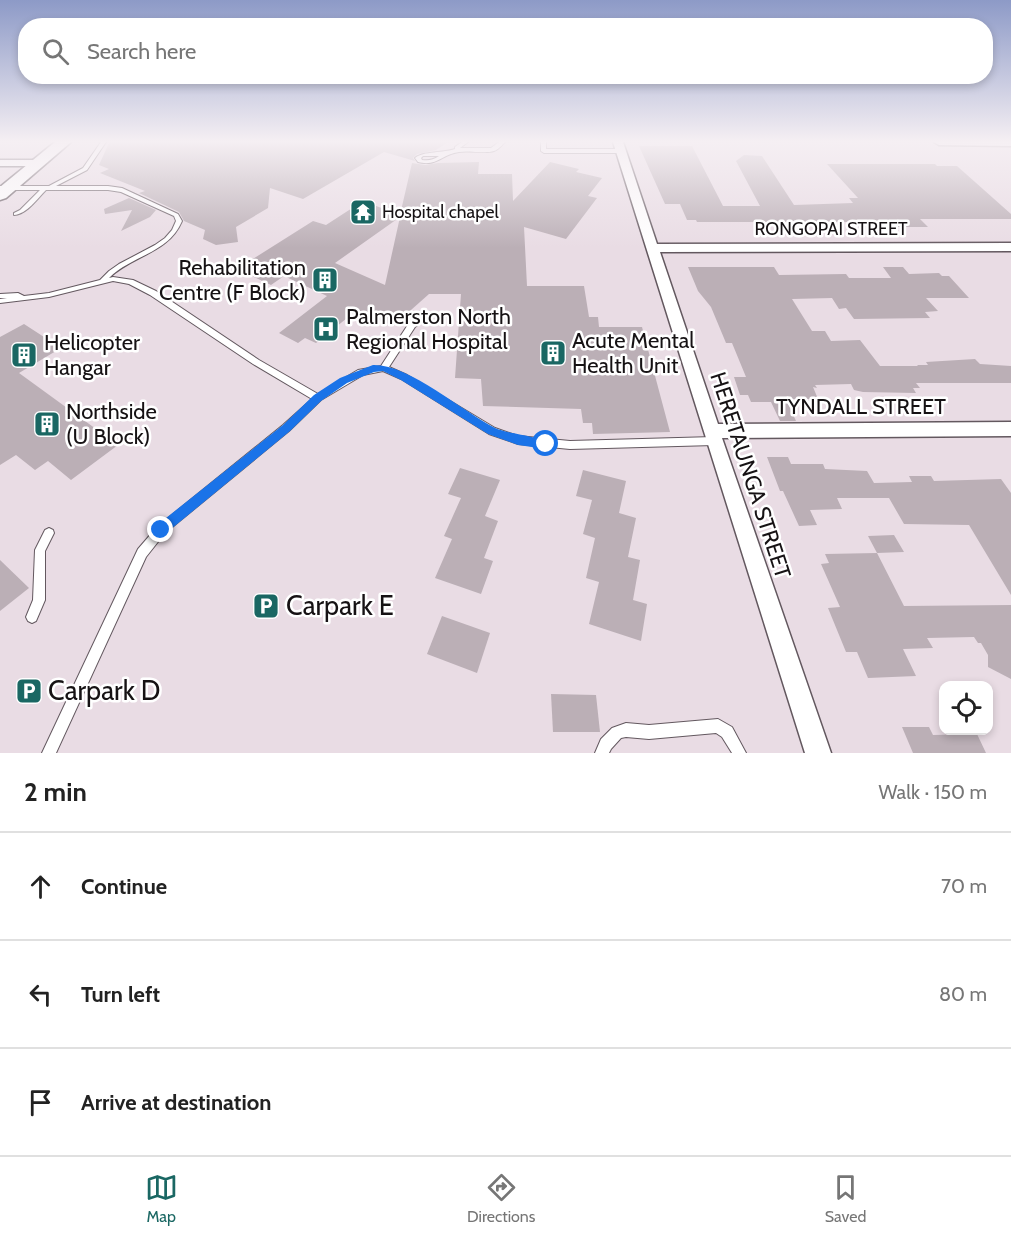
<!DOCTYPE html>
<meta charset="utf-8">
<style>
body{margin:0;font-family:Cabin,sans-serif;background:#f2f2f2;color:#222}
.controls{position:absolute;right:18px;bottom:18px;display:grid;overflow:hidden;border-radius:12px;box-shadow:0 3px 9px #0003}
.controls button{width:54px;height:54px;display:grid;place-items:center;padding:0;border:0;border-bottom:2px solid #e0e0e0;background:#fff;color:#222;font:30px sans-serif}
.stop{position:absolute;width:18px;height:18px;margin:-14px;border:4px solid #1a73e8;border-radius:50%;background:#fff}
.stop.end{background:#1a73e8;border-color:#fff;box-shadow:0 2px 6px #0008}
.list{margin:0;padding:0;list-style:none}
h2{display:flex;justify-content:space-between;align-items:center;height:78px;margin:0;padding:0 24px;font-size:26px}
h2 small{font-size:20px;font-weight:400;color:#767676}
.list li{display:grid;grid-template-columns:39px 1fr auto;gap:18px;align-items:center;box-sizing:border-box;height:108px;padding:0 24px;border-top:2px solid #e0e0e0}
.list b{display:block;font-size:22px;white-space:nowrap}
.list em{font-size:20px;font-style:normal;color:#767676}
.icon{flex:none;width:33px;height:33px;fill:none;stroke:currentColor;stroke-width:2;stroke-linecap:round;stroke-linejoin:round}
.map{position:relative;flex:none;width:1011px;height:753px;overflow:hidden}
.search{position:absolute;background:#fff;box-shadow:0 3px 9px #0003;left:18px;right:18px;top:18px;height:66px;display:flex;align-items:center;gap:15px;box-sizing:border-box;padding:0 21px;border-radius:24px;color:#767676;font-size:22px}
.sheet{height:402px;background:#fff}
nav{display:flex;justify-content:space-around;align-items:center;box-sizing:border-box;height:84px;border-top:2px solid #e0e0e0;background:#fff;font-size:16px;color:#767676}
nav a{display:grid;justify-items:center;gap:3px}
nav .on{color:#1a6763}
.map>svg:first-child{display:block}
</style>
<div class="map">
<svg width="1011" height="753" viewBox="0 0 1011 753">
<rect width="100%" height="100%" fill="#e9dce4"/>
<g fill="#bbafb6" fill-rule="evenodd">
<path d="M 448,142 L 436,150 L 417,154 L 413,158 L 415,161 L 384,152 L 303,199 L 270,188 L 268,208 L 236,227 L 238,242 L 216,245 L 203,239 L 205,230 L 184,221 L 179,212 L 139,193 L 145,191 L 100,173 L 109,169 L 99,165 L 109,143 L 116,142 Z"/>
<path d="M 639,146 L 692,146 L 723,206 L 760,206 L 736,161 L 744,155 L 762,156 L 794,205 L 853,203 L 849,198 L 858,198 L 827,164 L 935,164 L 937,166 L 957,166 L 1011,214 L 1011,219 L 920,219 L 928,227 L 887,227 L 879,222 L 697,222 L 696,220 L 687,220 L 680,204 L 665,204 Z"/>
<path d="M 479,162 L 478,174 L 512,174 L 513,201 L 550,162 L 579,169 L 576,172 L 602,178 L 588,196 L 597,198 L 566,239 L 524,227 L 527,286 L 584,286 L 589,317 L 598,317 L 599,327 L 642,327 L 670,432 L 593,434 L 592,423 L 583,423 L 581,409 L 483,406 L 481,379 L 455,378 L 461,294 L 429,294 L 393,326 L 357,310 L 316,343 L 305,338 L 298,343 L 279,333 L 327,296 L 284,276 L 271,285 L 237,269 L 313,221 L 326,225 L 363,201 L 400,215 L 412,163 L 425,165 L 438,163 ZM 400,217 L 385,285 L 335,263 Z"/>
<path d="M 129,198 L 156,210 L 150,217 L 121,231 L 132,210 L 105,214 L 104,209 Z"/>
<path d="M 688,267 L 774,267 L 779,275 L 846,274 L 849,278 L 891,278 L 883,267 L 903,267 L 909,274 L 939,273 L 942,276 L 949,276 L 969,298 L 926,298 L 938,311 L 925,312 L 930,318 L 854,319 L 846,308 L 839,309 L 832,298 L 792,299 L 812,331 L 825,331 L 831,341 L 860,340 L 880,366 L 918,366 L 917,365 L 928,365 L 926,362 L 975,359 L 980,364 L 1011,366 L 1011,383 L 916,383 L 920,388 L 913,388 L 916,393 L 863,392 L 854,390 L 851,384 L 815,385 L 817,388 L 813,387 L 818,399 L 786,399 L 796,421 L 780,421 L 771,402 L 751,402 L 748,395 L 740,395 L 734,377 L 746,377 L 732,343 L 726,343 L 711,307 L 698,291 Z"/>
<path d="M 24,324 L 61,348 L 19,373 L 118,445 L 71,480 L 48,461 L 35,470 L 16,455 L 0,465 L 0,337 Z"/>
<path d="M 767,457 L 788,457 L 791,464 L 823,464 L 825,469 L 867,471 L 874,483 L 912,482 L 909,476 L 931,476 L 934,481 L 1001,479 L 1011,493 L 1011,595 L 969,525 L 904,524 L 889,498 L 837,498 L 842,509 L 810,510 L 817,525 L 799,526 L 783,491 L 780,491 Z"/>
<path d="M 460,468 L 500,480 L 485,516 L 498,521 L 484,558 L 493,561 L 481,594 L 435,578 L 452,539 L 444,536 L 461,498 L 448,494 Z"/>
<path d="M 583,470 L 626,481 L 619,513 L 636,518 L 628,557 L 640,560 L 633,600 L 647,604 L 641,641 L 589,624 L 599,582 L 586,578 L 595,538 L 583,534 L 592,500 L 576,496 Z"/>
<path d="M 894,535 L 904,552 L 877,553 L 904,606 L 1011,605 L 1011,679 L 988,667 L 988,655 L 981,643 L 978,643 L 974,637 L 927,638 L 933,648 L 903,649 L 916,676 L 868,678 L 857,652 L 846,652 L 828,608 L 840,607 L 821,564 L 829,563 L 825,554 L 877,553 L 868,536 Z"/>
<path d="M 0,560 L 29,588 L 0,611 Z"/>
<path d="M 442,616 L 490,633 L 477,673 L 427,654 Z"/>
<path d="M 551,694 L 596,695 L 600,732 L 553,732 Z"/>
<path d="M 902,727 L 929,727 L 933,735 L 977,734 L 986,753 L 913,753 Z"/>
</g>
<g fill="none" stroke-linecap="round" stroke-linejoin="round">
<defs>
<g id="lane">
<path d="M 101,142 L 106,142 L 87,170 L 56,186 L 108,186 L 122,188 L 178,214 L 182,221 C 168,254 132,255 109,278 L 113,277 L 133,280 L 156,291 L 259,360 L 318,394 L 358,370 L 381,366 L 409,323 L 420,318 L 423,318 L 424,320 L 415,327 L 389,367 L 407,375 L 495,428 L 518,436 L 570,441 L 714,437 L 717,438 L 719,441 L 717,444 L 714,445 L 570,449 L 518,444 L 489,434 L 401,379 L 383,371 L 363,375 L 321,400 L 289,431 L 165,533 L 146,557 L 56,753 L 42,753 L 138,549 L 157,527 L 283,425 L 312,399 L 253,364 L 150,295 L 129,284 L 113,281 L 49,297 L 0,303 L 0,299 L 7,298 L 0,298 L 0,294 L 18,293 L 24,296 L 49,293 L 100,280 L 109,271 L 119,264 L 155,245 L 165,238 L 172,230 L 176,221 L 174,216 L 121,192 L 108,190 L 46,190 C 37,199 27,214 14,215 L 14,213 L 20,210 L 40,190 L 0,190 L 0,186 L 49,186 L 83,168 Z"/>
<path d="M 462,142 L 468,142 L 460,148 L 491,148 L 499,142 L 505,142 C 502,145 498,150 494,151 C 485,154 469,150 459,152 C 442,154 437,167 418,162 L 415,158 C 423,151 444,153 455,149 L 455,147 ZM 423,156 L 439,156 C 433,160 429,161 422,160 L 421,158 Z"/>
<path d="M 541,142 L 546,142 L 546,149 L 620,149 L 623,151 L 620,153 L 544,153 L 541,151 Z"/>
<path d="M 49,528 L 53,530 L 54,533 L 45,551 L 45,600 L 36,621 L 32,623 L 28,621 L 26,617 L 33,600 L 35,550 L 45,530 Z"/>
<path d="M 718,719 L 732,727 L 746,753 L 732,753 L 722,737 L 716,733 L 649,739 L 626,737 L 621,738 L 611,749 L 609,753 L 595,753 L 601,739 L 612,728 L 626,723 L 649,725 Z"/>
</g>
<g id="street">
<path d="M 613,142 L 623,142 L 657,244 L 1011,243 L 1011,251 L 660,252 L 718,424 L 1011,422 L 1011,436 L 722,438 L 831,753 L 805,753 Z"/>
<path d="M 934,142 L 1011,142 L 1011,146 L 939,145 Z"/>
<path d="M 0,160 L 39,160 L 44,163 L 39,166 L 0,166 Z"/>
</g>
<path id="secondary" d="M 55,142 L 71,142 L 6,198 L 0,200 L 0,187 Z"/>
</defs>
<use href="#lane" stroke="#63585f" stroke-width="2"/>
<use href="#street" stroke="#63585f" stroke-width="3"/>
<use href="#secondary" stroke="#63585f" stroke-width="3"/>
<use href="#lane" fill="#fff" fill-rule="evenodd"/>
<use href="#street" fill="#fff" fill-rule="evenodd"/>
<use href="#secondary" fill="#fff" fill-rule="evenodd"/>
</g>
<linearGradient id="sky" x2="0" y2="1"><stop stop-color="#8d9ac7"/><stop offset="0.57" stop-color="#f5eff3"/><stop offset="1" stop-color="#f5eff3" stop-opacity="0"/></linearGradient>
<rect width="1011" height="248" fill="url(#sky)"/>
<path fill="#1a73e8" d="M 373,365 C 409,364 462,411 495,428 C 507,434 545,437 551,444 L 546,449 L 518,445 L 488,434 L 401,380 L 383,371 L 374,372 L 347,383 L 321,401 L 290,431 L 165,534 L 156,534 L 156,526 L 283,425 L 314,395 L 340,378 Z"/>
<defs>
<symbol id="temple-square" viewBox="-11 -11 22 22"><rect x="-9" y="-9" width="18" height="18" rx="4" fill="#1a6763" stroke="#fff"/><path d="M0-6L5-2H3V0L6.5 2.5H4V6H1.5V3h-3V6H-4V2.5H-6.5L-3 0V-2H-5Z" fill="#fff"/></symbol>
<symbol id="building-square" viewBox="-11 -11 22 22"><rect x="-9" y="-9" width="18" height="18" rx="4" fill="#1a6763" stroke="#fff"/><path d="M-4-6H4V6H1V3H-1V6H-4ZM-2.5-4.3h1.7v1.8h-1.7ZM.8-4.3h1.7v1.8H.8ZM-2.5-1h1.7V.8h-1.7ZM.8-1h1.7V.8H.8Z" fill="#fff"/></symbol>
<symbol id="hospital-square" viewBox="-11 -11 22 22"><rect x="-9" y="-9" width="18" height="18" rx="4" fill="#1a6763" stroke="#fff"/><path d="M-5-5h3v3.5h4V-5h3V5h-3V1.5h-4V5h-3Z" fill="#fff"/></symbol>
<symbol id="parking-square" viewBox="-11 -11 22 22"><rect x="-9" y="-9" width="18" height="18" rx="4" fill="#1a6763" stroke="#fff"/><path d="M-3.5-5.5H1a3.5 3.5 0 0 1 0 7H-1V5.5H-3.5ZM-1-3.4V-.6H.8a1.4 1.4 0 0 0 0-2.8Z" fill="#fff"/></symbol>
</defs>
<g fill-rule="evenodd">
<use href="#temple-square" x="348" y="197" width="30" height="30"/>
<use href="#building-square" x="310" y="265" width="30" height="30"/>
<use href="#hospital-square" x="311" y="314" width="30" height="30"/>
<use href="#building-square" x="538" y="338" width="30" height="30"/>
<use href="#building-square" x="9" y="340" width="30" height="30"/>
<use href="#building-square" x="32" y="409" width="30" height="30"/>
<use href="#parking-square" x="251" y="591" width="30" height="30"/>
<use href="#parking-square" x="14" y="676" width="30" height="30"/>
</g>
<g text-anchor="middle" stroke-width="5" stroke-linejoin="round" paint-order="stroke">
<g font-size="18" fill="#161214" stroke="#fff" text-anchor="start">
<text x="382" y="218">Hospital chapel</text>
</g>
<g font-size="18" fill="#161214" stroke="#fff">
<text x="831" y="235">RONGOPAI STREET</text>
</g>
<g font-size="22" fill="#161214" stroke="#fff" text-anchor="start">
<text x="306" y="275" text-anchor="end">Rehabilitation<tspan x="306" dy="25">Centre (F Block)</tspan></text>
<text x="346" y="324">Palmerston North<tspan x="346" dy="25">Regional Hospital</tspan></text>
<text x="572" y="348">Acute Mental<tspan x="572" dy="25">Health Unit</tspan></text>
<text x="44" y="350">Helicopter<tspan x="44" dy="25">Hangar</tspan></text>
<text x="66" y="419">Northside<tspan x="66" dy="25">(U Block)</tspan></text>
</g>
<g font-size="22" fill="#161214" stroke="#fff">
<text x="861" y="414">TYNDALL STREET</text>
<text transform="translate(751 475) rotate(72)" y="8">HERETAUNGA STREET</text>
</g>
<g font-size="27" fill="#161214" stroke="#fff" text-anchor="start">
<text x="286" y="615">Carpark E</text>
<text x="48" y="700">Carpark D</text>
</g>
</g>
</svg>
<div class="controls">
<button><svg class="icon" aria-label="locate" viewBox="0 0 24 24"><circle cx="12" cy="12" r="6"/><path d="M12 2v4M12 18v4M2 12h4M18 12h4"/></svg></button>
</div>
<div class="stop" style="left:546px;top:444px"></div>
<div class="stop end" style="left:161px;top:530px"></div>
<div class="search"><svg class="icon" aria-label="search" viewBox="0 0 24 24"><circle cx="10" cy="10" r="6"/><path d="M15 15l6 6"/></svg>Search here</div>
</div>
<section class="sheet">
<h2>2 min<small>Walk · 150 m</small></h2>
<ul class="list">
<li><svg class="icon" aria-label="ahead" viewBox="0 0 24 24"><path d="M12 20V5M6 11l6-6 6 6"/></svg><div><b>Continue</b></div><em>70 m</em></li>
<li><svg class="icon" aria-label="left" viewBox="0 0 24 24"><path d="M17 20v-9H6M10 6l-5 5 5 5"/></svg><div><b>Turn left</b></div><em>80 m</em></li>
<li><svg class="icon" aria-label="arrive" viewBox="0 0 24 24"><path d="M6 21V4h12l-3 4 3 4H6"/></svg><div><b>Arrive at destination</b></div></li>
</ul>
</section>
<nav>
<a class="on"><svg class="icon" aria-label="map" viewBox="0 0 24 24"><path d="M3 6l6-2 6 2 6-2v14l-6 2-6-2-6 2zM9 4v14M15 6v14"/></svg>Map</a>
<a><svg class="icon" aria-label="directions" viewBox="0 0 24 24"><path d="M12 3l9 9-9 9-9-9zM9 14v-3h6M13 9l2 2-2 2"/></svg>Directions</a>
<a><svg class="icon" aria-label="saved" viewBox="0 0 24 24"><path d="M7 4h10v16l-5-4-5 4z"/></svg>Saved</a>
</nav>
